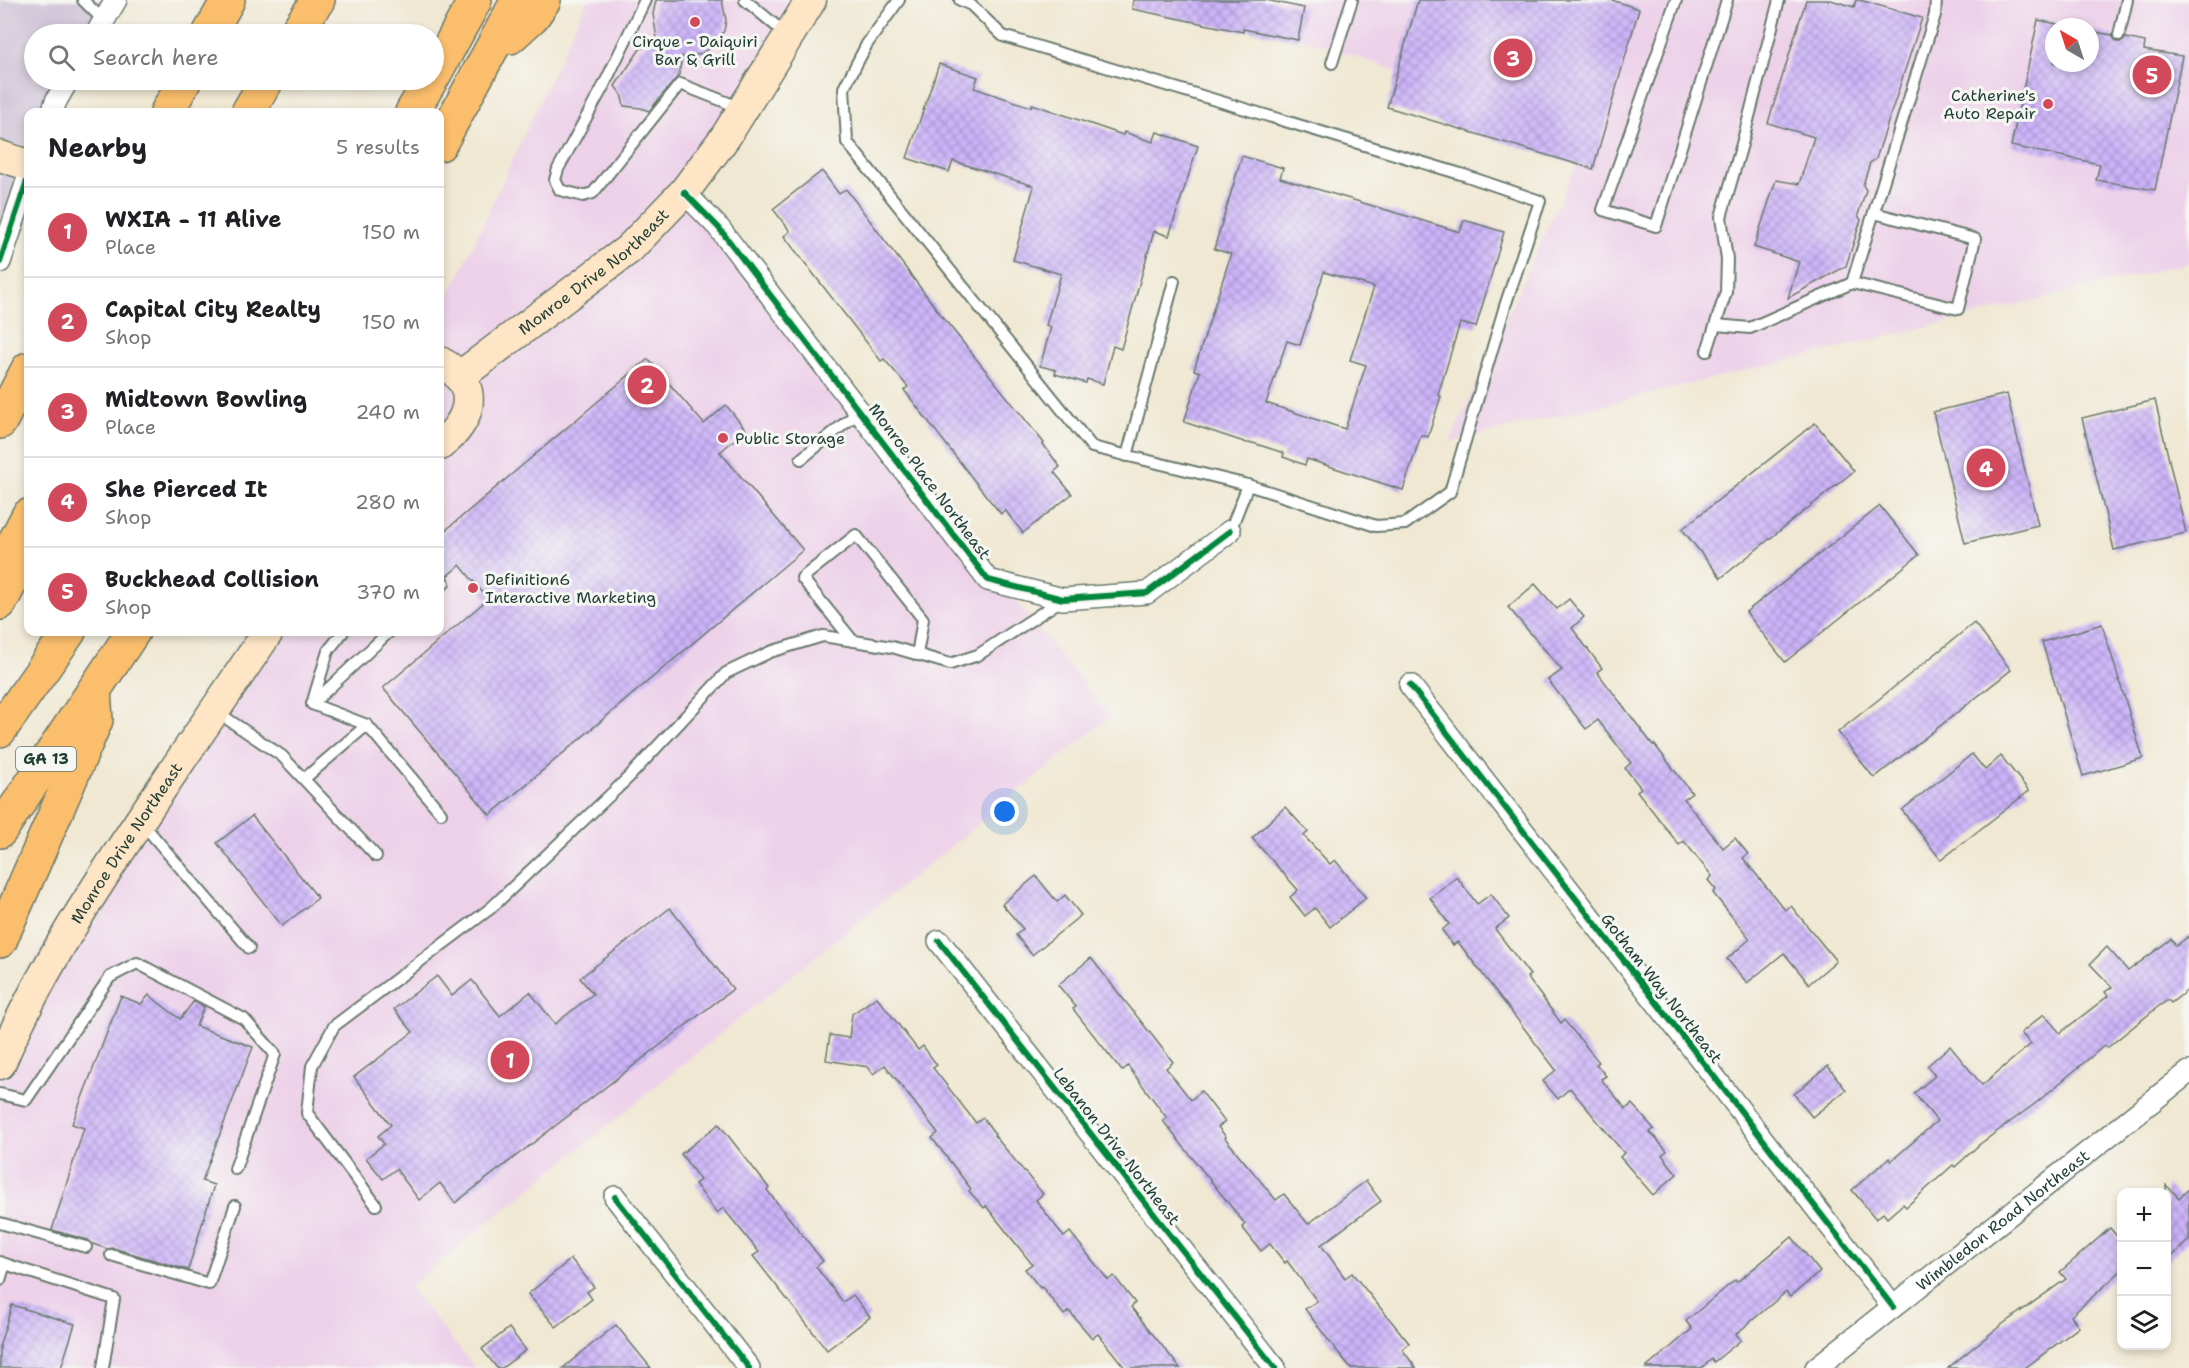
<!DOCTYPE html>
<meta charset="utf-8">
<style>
body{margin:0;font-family:"Shantell Sans",sans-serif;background:#f6f6f6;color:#202124}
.controls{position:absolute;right:18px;bottom:18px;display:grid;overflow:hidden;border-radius:12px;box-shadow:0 3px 9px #0003}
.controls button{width:54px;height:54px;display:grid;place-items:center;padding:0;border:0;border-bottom:2px solid #e0e0e0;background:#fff;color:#202124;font:30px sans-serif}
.compass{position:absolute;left:2045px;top:18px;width:54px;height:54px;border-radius:50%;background:#fff;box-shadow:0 3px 9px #0003;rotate:321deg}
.you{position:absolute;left:1005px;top:812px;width:21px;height:21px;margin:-15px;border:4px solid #fff;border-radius:50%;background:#1a73e8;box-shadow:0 0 0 9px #1a73e833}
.badge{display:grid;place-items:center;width:39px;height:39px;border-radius:50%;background:#d1495b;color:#fff;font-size:20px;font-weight:700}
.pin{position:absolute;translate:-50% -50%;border:3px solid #fff;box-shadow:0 2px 6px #0006}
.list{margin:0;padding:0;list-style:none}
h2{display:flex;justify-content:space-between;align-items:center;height:78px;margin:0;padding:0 24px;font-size:26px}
h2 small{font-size:20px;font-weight:400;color:#757577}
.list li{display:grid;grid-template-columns:39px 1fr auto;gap:18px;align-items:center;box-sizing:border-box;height:90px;padding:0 24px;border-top:2px solid #e0e0e0}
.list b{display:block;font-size:22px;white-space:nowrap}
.list p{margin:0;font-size:20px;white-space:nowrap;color:#757577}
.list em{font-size:20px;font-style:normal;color:#757577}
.icon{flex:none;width:33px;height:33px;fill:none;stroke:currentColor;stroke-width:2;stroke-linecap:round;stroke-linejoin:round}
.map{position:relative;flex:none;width:2189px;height:1368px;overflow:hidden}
.search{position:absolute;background:#fff;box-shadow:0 3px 9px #0003;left:24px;top:24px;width:420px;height:66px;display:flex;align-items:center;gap:15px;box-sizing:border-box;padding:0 21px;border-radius:33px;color:#757577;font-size:22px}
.panel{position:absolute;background:#fff;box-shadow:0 3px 9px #0003;left:24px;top:108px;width:420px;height:528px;border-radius:12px}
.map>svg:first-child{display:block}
</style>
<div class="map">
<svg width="2189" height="1368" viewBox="0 0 2189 1368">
<defs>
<pattern id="building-cross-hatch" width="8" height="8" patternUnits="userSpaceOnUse" patternTransform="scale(1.5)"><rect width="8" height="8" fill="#cdb4fa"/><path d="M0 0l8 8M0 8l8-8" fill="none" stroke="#a694cb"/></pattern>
</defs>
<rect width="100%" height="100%" fill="#f6f6f2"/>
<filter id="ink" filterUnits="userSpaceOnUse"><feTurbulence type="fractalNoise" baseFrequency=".0167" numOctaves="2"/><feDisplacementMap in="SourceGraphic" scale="12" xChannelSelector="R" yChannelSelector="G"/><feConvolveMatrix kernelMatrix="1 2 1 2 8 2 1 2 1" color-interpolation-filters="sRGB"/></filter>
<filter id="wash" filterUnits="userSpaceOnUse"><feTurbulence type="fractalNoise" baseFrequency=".008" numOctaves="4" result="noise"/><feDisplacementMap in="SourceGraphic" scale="24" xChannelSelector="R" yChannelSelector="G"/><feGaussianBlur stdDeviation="1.35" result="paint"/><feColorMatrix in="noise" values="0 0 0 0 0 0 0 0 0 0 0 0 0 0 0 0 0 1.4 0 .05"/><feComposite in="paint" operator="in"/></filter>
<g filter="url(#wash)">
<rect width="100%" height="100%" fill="#f0e8d3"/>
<g fill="#edd1e9" fill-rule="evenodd">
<path d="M 587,0 L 798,0 L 688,197 L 1110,717 L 409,1287 L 475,1368 L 0,1368 L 0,1066 L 36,956 L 246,632 L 440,632 L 440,316 Z"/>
<path d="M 1212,0 L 2189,0 L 2189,263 L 1450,442 L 1589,137 L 1296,36 ZM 2054,27 L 2090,27 L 2090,63 L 2054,63 Z"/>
</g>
<path fill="#ccbfd4" d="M 0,0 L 110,0 L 93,34 L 34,34 L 34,80 L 71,80 L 55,112 L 28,112 L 28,166 L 0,224 Z"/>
<g id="blocks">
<g fill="url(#building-cross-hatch)" fill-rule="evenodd">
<path d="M 656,0 L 722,0 L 726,20 L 724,31 L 715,45 L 701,54 L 682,57 L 679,75 L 649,111 L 641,108 L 624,106 L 621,94 L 615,86 L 640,49 L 657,39 L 653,14 Z"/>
<path d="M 1133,0 L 1266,0 L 1304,8 L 1298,40 L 1243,29 L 1243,32 L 1132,9 Z"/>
<path d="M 1418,0 L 1612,0 L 1639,9 L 1593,169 L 1387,107 Z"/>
<path d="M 1806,0 L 1831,0 L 1854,7 L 1856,0 L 1860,0 L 1922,18 L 1876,159 L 1870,163 L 1863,185 L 1866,190 L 1858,215 L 1861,220 L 1846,266 L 1788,298 L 1799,262 L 1754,247 L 1776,180 L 1799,184 L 1814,137 L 1768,123 Z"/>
<path d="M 2038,20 L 2072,27 L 2054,27 L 2054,63 L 2090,63 L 2090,31 L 2112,35 L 2117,42 L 2122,42 L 2126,38 L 2145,42 L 2144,50 L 2182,56 L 2155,190 L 2096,180 L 2100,164 L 2011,146 Z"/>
<path d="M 939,64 L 978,77 L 974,88 L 1031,107 L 1032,104 L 1123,135 L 1124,132 L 1153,142 L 1157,132 L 1198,146 L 1169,236 L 1154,231 L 1121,349 L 1113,346 L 1103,384 L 1087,379 L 1086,383 L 1055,374 L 1056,370 L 1040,366 L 1051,327 L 1046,325 L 1061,274 L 1013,260 L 1034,186 L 953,161 L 949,172 L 907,158 Z"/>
<path d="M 1242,156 L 1283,168 L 1280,178 L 1460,232 L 1464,220 L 1504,232 L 1476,327 L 1460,323 L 1438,395 L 1441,396 L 1428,437 L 1421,435 L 1403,490 L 1307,459 L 1305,465 L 1283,457 L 1284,453 L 1253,443 L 1247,443 L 1184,422 L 1200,372 L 1194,370 L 1231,254 L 1214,249 ZM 1324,272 L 1374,287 L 1350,360 L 1366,365 L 1345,429 L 1266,403 L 1287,341 L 1300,345 Z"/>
<path d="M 822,171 L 839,194 L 846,189 L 941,315 L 1044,443 L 1043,444 L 1060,467 L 1054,472 L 1072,494 L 1023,533 L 1005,510 L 1001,514 L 987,497 L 904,390 L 908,387 L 884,359 L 881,361 L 784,236 L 790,231 L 773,209 Z"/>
<path d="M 648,359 L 704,424 L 726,405 L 746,430 L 720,452 L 803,550 L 490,815 L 383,688 L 488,599 L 460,565 L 447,576 L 440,577 L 440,535 Z"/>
<path d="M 2007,394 L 2038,525 L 1965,543 L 1933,412 Z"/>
<path d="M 2155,400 L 2186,533 L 2114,550 L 2082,418 Z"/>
<path d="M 1815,423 L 1854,471 L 1721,578 L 1682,529 Z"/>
<path d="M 1880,506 L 1919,555 L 1785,662 L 1746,612 Z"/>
<path d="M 1535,584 L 1557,609 L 1569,599 L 1584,617 L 1572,628 L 1602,668 L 1597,672 L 1653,745 L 1654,744 L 1692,793 L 1684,799 L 1723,848 L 1735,838 L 1748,854 L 1743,858 L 1785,910 L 1791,906 L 1836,961 L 1809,984 L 1784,953 L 1747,983 L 1727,959 L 1750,939 L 1713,893 L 1716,890 L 1708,880 L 1712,876 L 1684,841 L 1679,845 L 1637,791 L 1641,788 L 1625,768 L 1631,763 L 1598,720 L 1586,729 L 1548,680 L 1562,670 L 1508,607 Z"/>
<path d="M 1974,623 L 2011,670 L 1874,778 L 1838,732 Z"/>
<path d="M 2102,624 L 2143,758 L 2083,776 L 2042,642 Z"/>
<path d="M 1972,754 L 1985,770 L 2001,756 L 2029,791 L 1941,860 L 1902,810 Z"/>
<path d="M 1285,807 L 1308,832 L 1304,836 L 1330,864 L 1335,860 L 1366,898 L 1330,927 L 1315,908 L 1305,916 L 1290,897 L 1298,890 L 1252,838 Z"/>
<path d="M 252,816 L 318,898 L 282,926 L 217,843 Z"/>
<path d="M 1036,876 L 1057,902 L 1065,895 L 1081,915 L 1032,955 L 1016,935 L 1023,929 L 1002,904 Z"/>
<path d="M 1457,877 L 1477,904 L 1491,894 L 1509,918 L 1495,929 L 1530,975 L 1527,977 L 1561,1023 L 1564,1020 L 1599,1062 L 1596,1064 L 1606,1076 L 1601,1079 L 1626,1109 L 1632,1104 L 1654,1129 L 1650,1132 L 1667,1151 L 1662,1155 L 1677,1174 L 1653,1195 L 1620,1157 L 1624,1153 L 1570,1088 L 1558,1099 L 1543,1081 L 1556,1070 L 1458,942 L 1453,945 L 1442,930 L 1449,924 L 1430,898 Z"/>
<path d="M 670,908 L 733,989 L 455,1203 L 440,1183 L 419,1200 L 396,1169 L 383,1179 L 366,1158 L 384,1144 L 378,1136 L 391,1125 L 354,1077 L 413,1032 L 394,1009 L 437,976 L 452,996 L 472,980 L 500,1016 L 530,992 L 555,1024 L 593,994 L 580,978 Z"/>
<path d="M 2189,936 L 2189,989 L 2171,1003 L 2168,1000 L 2159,1006 L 2107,1048 L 2105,1045 L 2036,1103 L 1980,1144 L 1955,1167 L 1953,1165 L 1906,1207 L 1903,1204 L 1887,1218 L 1883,1213 L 1876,1219 L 1852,1190 L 1889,1158 L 1891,1161 L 1937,1121 L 1914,1093 L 1935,1076 L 1927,1066 L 1950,1046 L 1982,1085 L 2031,1044 L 2021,1033 L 2044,1014 L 2060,1033 L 2108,996 L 2105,992 L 2112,987 L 2090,964 L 2107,947 L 2128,971 L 2171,939 L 2176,946 Z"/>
<path d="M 1091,958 L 1173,1062 L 1166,1068 L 1191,1100 L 1201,1091 L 1225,1122 L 1218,1127 L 1226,1137 L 1225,1138 L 1276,1200 L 1284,1194 L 1308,1224 L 1366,1181 L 1381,1201 L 1321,1245 L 1345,1278 L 1352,1273 L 1409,1343 L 1402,1349 L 1416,1368 L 1351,1368 L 1329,1341 L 1305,1309 L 1317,1301 L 1287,1261 L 1285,1263 L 1270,1244 L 1261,1251 L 1242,1227 L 1245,1224 L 1163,1121 L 1167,1118 L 1128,1066 L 1122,1071 L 1073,1009 L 1076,1007 L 1058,985 Z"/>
<path d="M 149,995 L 180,1019 L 194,1001 L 204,1007 L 196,1026 L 253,1047 L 202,1181 L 214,1185 L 188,1270 L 113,1248 L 107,1249 L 93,1244 L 88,1240 L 52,1230 L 84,1128 L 72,1124 L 121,996 L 141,1004 Z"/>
<path d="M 877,997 L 918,1050 L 923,1046 L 937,1065 L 933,1068 L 976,1123 L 983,1118 L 995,1134 L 994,1135 L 1043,1194 L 1036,1200 L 1064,1237 L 1070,1232 L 1108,1280 L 1114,1276 L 1135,1303 L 1131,1307 L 1180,1368 L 1125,1368 L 1098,1334 L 1092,1338 L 1069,1311 L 1064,1315 L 1042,1287 L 1040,1288 L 1025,1269 L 1032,1264 L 986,1206 L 984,1208 L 969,1191 L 971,1189 L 932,1138 L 938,1133 L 885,1065 L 873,1074 L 868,1067 L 826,1060 L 830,1035 L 849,1038 L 852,1014 Z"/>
<path d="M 1828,1066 L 1846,1090 L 1812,1117 L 1794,1094 Z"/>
<path d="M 719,1124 L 769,1188 L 767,1190 L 823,1261 L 816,1267 L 843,1302 L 853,1295 L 870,1317 L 827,1350 L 753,1256 L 759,1252 L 723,1208 L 717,1213 L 695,1184 L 700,1180 L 681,1154 Z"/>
<path d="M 2166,1185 L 2179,1198 L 2189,1189 L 2189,1240 L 2166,1262 Z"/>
<path d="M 2110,1228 L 2121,1241 L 2121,1271 L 2071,1316 L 2079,1327 L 2025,1368 L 1948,1368 L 2000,1326 L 2066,1279 L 2060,1272 Z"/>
<path d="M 1792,1237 L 1820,1272 L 1790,1297 L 1786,1292 L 1736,1334 L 1741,1340 L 1714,1362 L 1712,1359 L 1701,1368 L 1646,1368 L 1692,1329 L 1686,1321 L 1735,1280 L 1737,1282 Z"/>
<path d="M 571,1259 L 594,1287 L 587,1292 L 592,1299 L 556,1327 L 528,1294 Z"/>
<path d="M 12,1305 L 75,1324 L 61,1368 L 0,1368 L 0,1344 Z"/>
<path d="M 616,1325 L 651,1368 L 563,1368 L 586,1349 Z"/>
<path d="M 509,1328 L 526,1350 L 502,1368 L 497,1368 L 482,1349 Z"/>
</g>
</g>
</g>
<g filter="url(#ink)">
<use href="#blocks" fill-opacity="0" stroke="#68796c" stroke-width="1.5"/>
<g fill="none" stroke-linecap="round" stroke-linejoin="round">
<defs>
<g id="lane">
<path d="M 83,0 L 104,21"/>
<path d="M 645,0 L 603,87 L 558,169 L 555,180 L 560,190 L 583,196 L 593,193 L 680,84 L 741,108"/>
<path d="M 745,0 L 786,34"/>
<path d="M 899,0 L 867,44 L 844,88 L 847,142 L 1092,447 L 1248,485 L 1230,531"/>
<path d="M 960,0 L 971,5 L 1003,36 L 1464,175 L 1540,201 L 1505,306 L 1450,492 L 1405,524 L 1376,526 L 1248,485"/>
<path d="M 1676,0 L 1603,210 L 1656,226 L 1727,0"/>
<path d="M 2119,35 L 2127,0"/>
<path d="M 1332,63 L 1352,0"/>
<path d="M 1874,213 L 1975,239 L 1958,309 L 1852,283 L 1935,15 L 1936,0"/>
<path d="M 1716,325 L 1750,328 L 1852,283"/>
<path d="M 1707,351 L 1726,292 L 1727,259 L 1721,217 L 1742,144 L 1779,0"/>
<path d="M 1127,456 L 1174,281"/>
<path d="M 801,459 L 860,411"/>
<path d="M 440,587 L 444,583"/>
<path d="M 343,632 L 328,651 L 312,704 L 389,632"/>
<path d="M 853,641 L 802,578 L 856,535 L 923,619 L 917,655"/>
<path d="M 312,704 L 367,725"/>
<path d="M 217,712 L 282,756 L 376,856"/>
<path d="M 304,779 L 367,725 L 441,813"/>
<path d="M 142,823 L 249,948"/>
<path d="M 0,1094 L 26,1100 L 110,977 L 137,963 L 244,1019 L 275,1054 L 235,1169"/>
<path d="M 376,1205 L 307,1113 L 312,1066 L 334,1026 L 491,908 L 628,778 L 726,673 L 770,652 L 823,636 L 892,647 L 950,664 L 978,655 L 1063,599"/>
<path d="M 0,1223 L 86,1247"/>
<path d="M 111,1255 L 209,1284 L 235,1206"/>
<path d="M 5,1264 L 114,1299 L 103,1368"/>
<path d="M 0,1280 L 5,1264 L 0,1262"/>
</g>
<g id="street">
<path d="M 96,34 L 116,0"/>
<path d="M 52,112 L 56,101 L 68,80"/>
<path d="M 684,192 L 719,228 L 988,580 L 1063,599 L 1147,593 L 1230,531"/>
<path d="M 0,262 L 28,178"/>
<path d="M 1410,685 L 1893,1307"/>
<path d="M 939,941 L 1275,1368"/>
<path d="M 615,1197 L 749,1368"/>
<path id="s1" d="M 1816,1368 L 2189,1072"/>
</g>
<g id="secondary">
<path d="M 0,156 L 28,165"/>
<path d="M 440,362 C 482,383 472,421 440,445"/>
<path id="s2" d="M 459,377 L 629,249 L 684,192 L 726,136 L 811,0"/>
<path id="s3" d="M 0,1064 C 40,970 96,886 153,801 C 191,745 230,688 268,632"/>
</g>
<g id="highway">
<path d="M 209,34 L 228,0"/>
<path d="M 295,34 L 318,0"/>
<path d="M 510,37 L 533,16 L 544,0"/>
<path d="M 434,75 L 475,0"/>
<path d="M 167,112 L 185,80"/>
<path d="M 248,112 L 267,80"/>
<path d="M 412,112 L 431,80"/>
<path d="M 440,144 L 518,0"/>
<path d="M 0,422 L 28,369"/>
<path d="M 1,568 L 28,516"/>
<path d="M 0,603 L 28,549"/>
<path d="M 0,730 L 69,632"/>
<path d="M 0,831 L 133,632"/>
<path d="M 0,941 L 96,720 L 94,690"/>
</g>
</defs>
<use href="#lane" stroke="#68796c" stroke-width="14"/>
<use href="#street" stroke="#68796c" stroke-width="24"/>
<use href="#secondary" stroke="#68796c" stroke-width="33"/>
<use href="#highway" stroke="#68796c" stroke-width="36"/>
<use href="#lane" stroke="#fff" stroke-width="10"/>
<use href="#street" stroke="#fff" stroke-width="21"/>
<use href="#secondary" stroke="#fde5c5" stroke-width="30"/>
<use href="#highway" stroke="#fabe6d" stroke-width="33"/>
<defs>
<g id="cycleway">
<path d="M 684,192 L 719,228 L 988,580 L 1063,599 L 1147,593 L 1230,531"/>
<path d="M 0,262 L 28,178"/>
<path d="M 1410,685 L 1893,1307"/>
<path d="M 939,941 L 1275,1368"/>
<path d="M 615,1197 L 749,1368"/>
</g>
</defs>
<use href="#cycleway" stroke="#f6f6f2" stroke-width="10"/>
<use href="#cycleway" stroke="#00873e" stroke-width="6"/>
</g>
</g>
<g fill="#d1495b" stroke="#f6f6f2" stroke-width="2">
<circle cx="695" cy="22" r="6"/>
<circle cx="2048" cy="104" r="6"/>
<circle cx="723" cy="438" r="6"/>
<circle cx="473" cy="588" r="6"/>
</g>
<g text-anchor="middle" stroke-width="6" stroke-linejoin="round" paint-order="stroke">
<rect fill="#f6f6f2" stroke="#60746d" stroke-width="1.5" x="16" y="747" width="60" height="24" rx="4.5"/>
<g font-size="15" font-weight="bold" fill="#1f3d34">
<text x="46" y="764">GA 13</text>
</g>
<g font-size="16" fill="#1f3d34" stroke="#f6f6f2" text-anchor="start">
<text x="695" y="47" text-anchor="middle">Cirque - Daiquiri<tspan x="695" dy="18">Bar &amp; Grill</tspan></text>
<text x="2036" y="101" text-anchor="end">Catherine's<tspan x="2036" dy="18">Auto Repair</tspan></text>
<text x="735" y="444">Public Storage</text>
<text x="485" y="585">Definition6<tspan x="485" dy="18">Interactive Marketing</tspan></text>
</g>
<g font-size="16" fill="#1f3d34" stroke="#f6f6f2">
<text dy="6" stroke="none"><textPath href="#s2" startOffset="171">Monroe Drive Northeast</textPath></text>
<text transform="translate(930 481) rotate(53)" y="6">Monroe Place Northeast</text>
<text dy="6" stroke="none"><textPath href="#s3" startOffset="255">Monroe Drive Northeast</textPath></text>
<text transform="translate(1662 988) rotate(52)" y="6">Gotham Way Northeast</text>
<text transform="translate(1117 1146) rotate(52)" y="6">Lebanon Drive Northeast</text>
<text dy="6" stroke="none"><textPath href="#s1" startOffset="238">Wimbledon Road Northeast</textPath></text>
</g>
</g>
</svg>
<div class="controls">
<button>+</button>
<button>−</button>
<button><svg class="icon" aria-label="layers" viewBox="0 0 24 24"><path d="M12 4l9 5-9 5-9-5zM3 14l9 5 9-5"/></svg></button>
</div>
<svg class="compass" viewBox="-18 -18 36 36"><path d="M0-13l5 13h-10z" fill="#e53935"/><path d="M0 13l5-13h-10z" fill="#757577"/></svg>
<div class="you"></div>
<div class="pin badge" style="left:510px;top:1060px">1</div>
<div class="pin badge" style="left:647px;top:385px">2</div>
<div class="pin badge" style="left:1513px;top:58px">3</div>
<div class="pin badge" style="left:1986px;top:468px">4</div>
<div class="pin badge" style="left:2152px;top:75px">5</div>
<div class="search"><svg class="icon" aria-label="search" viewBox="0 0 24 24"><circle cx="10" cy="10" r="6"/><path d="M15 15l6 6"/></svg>Search here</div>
<section class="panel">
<h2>Nearby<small>5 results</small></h2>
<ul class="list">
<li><span class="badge">1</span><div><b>WXIA - 11 Alive</b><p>Place</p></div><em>150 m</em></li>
<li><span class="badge">2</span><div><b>Capital City Realty</b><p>Shop</p></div><em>150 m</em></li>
<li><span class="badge">3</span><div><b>Midtown Bowling</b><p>Place</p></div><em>240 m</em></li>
<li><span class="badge">4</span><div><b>She Pierced It</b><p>Shop</p></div><em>280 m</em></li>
<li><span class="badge">5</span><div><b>Buckhead Collision</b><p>Shop</p></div><em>370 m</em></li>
</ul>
</section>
</div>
